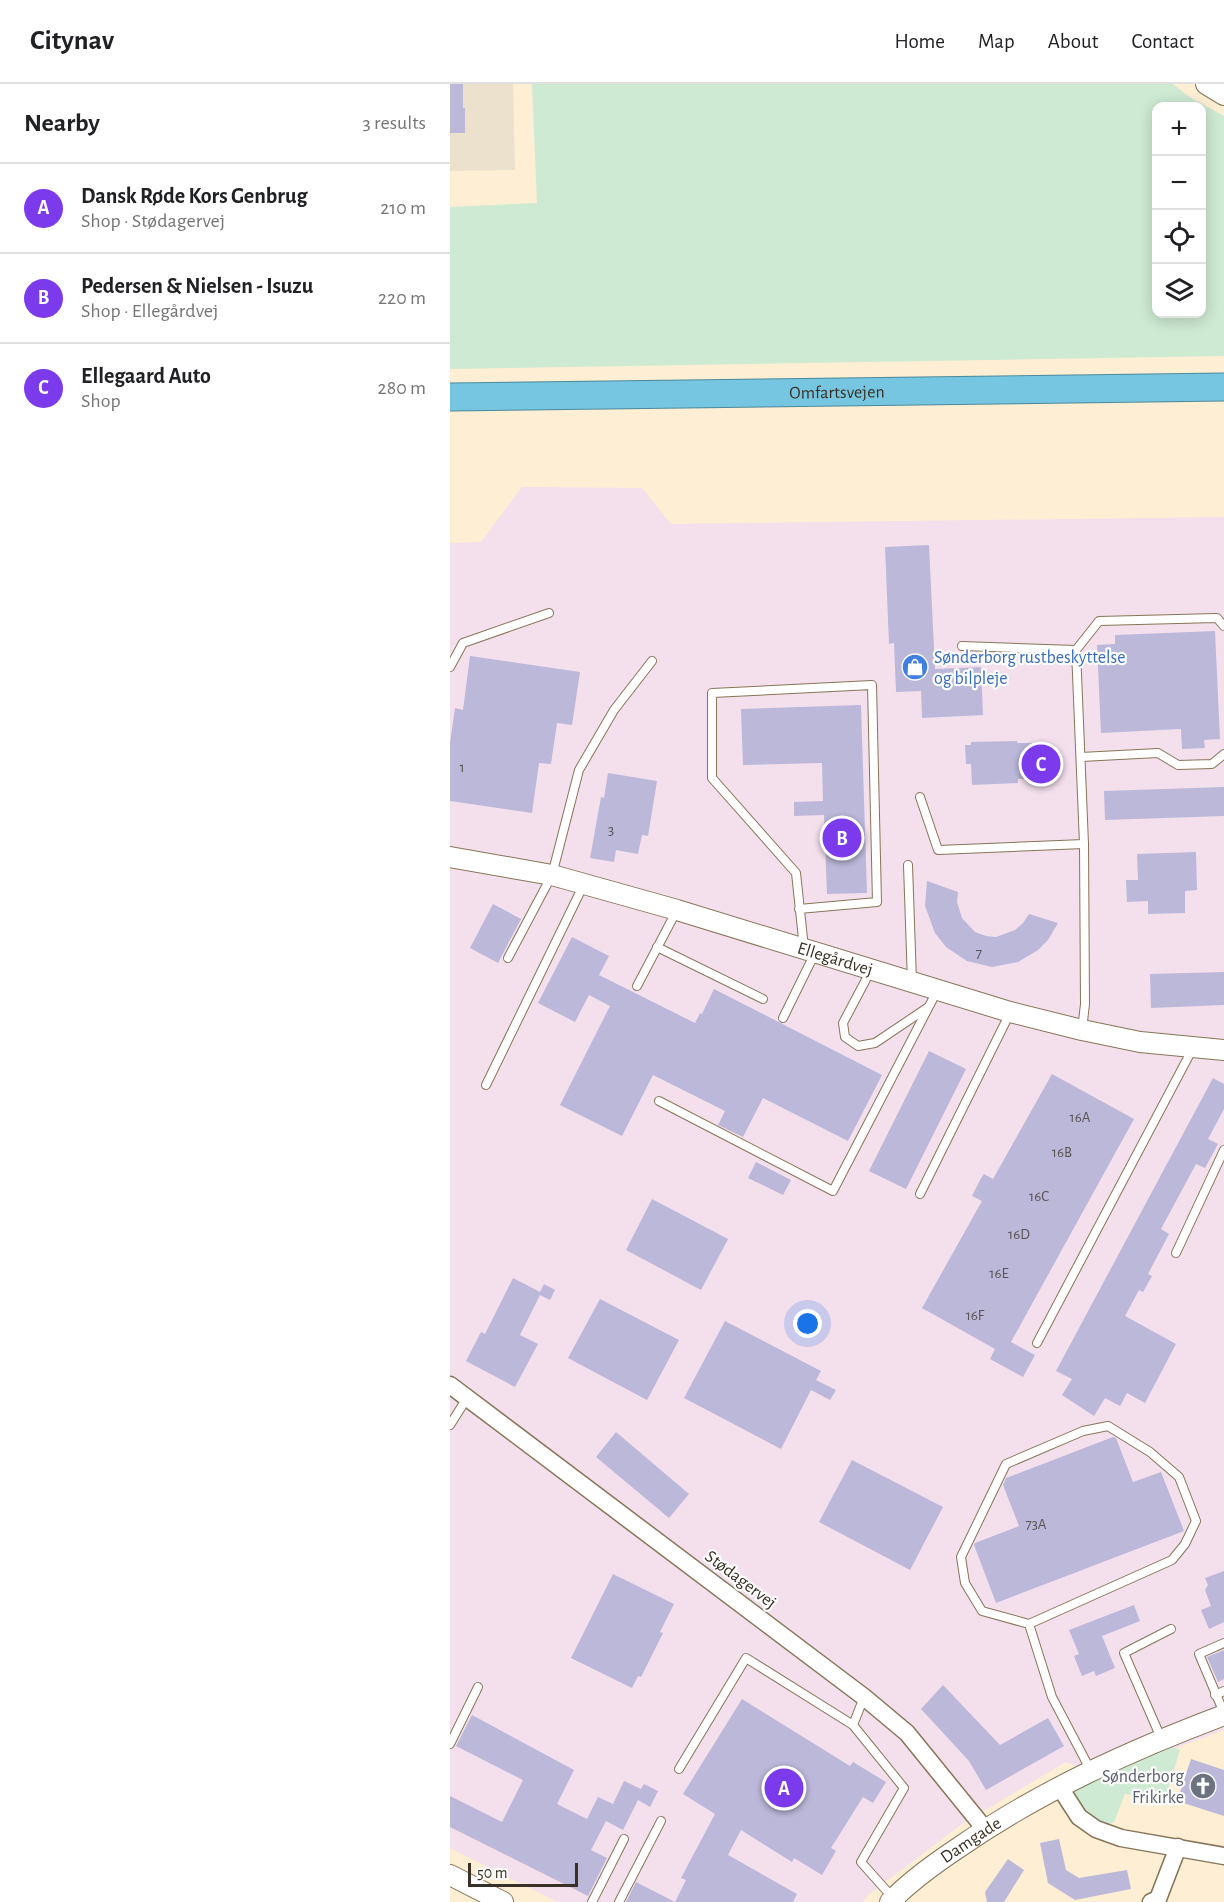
<!DOCTYPE html>
<meta charset="utf-8">
<style>
body{margin:0;font-family:"Alegreya Sans",sans-serif;background:#f6f6f6;color:#202124}
.controls{position:absolute;right:18px;top:18px;display:grid;overflow:hidden;border-radius:12px;box-shadow:0 3px 15px #0003}
.controls button{width:54px;height:54px;display:grid;place-items:center;padding:0;border:0;border-bottom:2px solid #e0e0e0;background:#fff;color:#202124;font:30px sans-serif}
.scale{position:absolute;left:18px;bottom:15px;width:110px;box-sizing:border-box;padding-left:6px;border:3px solid #393125;border-top:0;font-size:16px;line-height:21px;white-space:nowrap;color:#393125;-webkit-text-stroke:4px #fdfdfd;paint-order:stroke}
.you{position:absolute;left:358px;top:1240px;width:21px;height:21px;margin:-15px;border:4px solid #fff;border-radius:50%;background:#1a73e8;box-shadow:0 0 0 9px #1a73e833}
.badge{display:grid;place-items:center;width:39px;height:39px;border-radius:50%;background:#7c3aed;color:#fff;font-size:20px;font-weight:700}
.pin{position:absolute;translate:-50% -50%;border:3px solid #fff;box-shadow:0 2px 6px #0006}
.list{margin:0;padding:0;list-style:none}
h2{display:flex;justify-content:space-between;align-items:center;height:78px;margin:0;padding:0 24px;font-size:26px}
h2 small{font-size:20px;font-weight:400;color:#757577}
.list li{display:grid;grid-template-columns:39px 1fr auto;gap:18px;align-items:center;box-sizing:border-box;height:90px;padding:0 24px;border-top:2px solid #e0e0e0}
.list b{display:block;font-size:22px;white-space:nowrap}
.list p{margin:0;font-size:20px;white-space:nowrap;color:#757577}
.list em{font-size:20px;font-style:normal;color:#757577}
.icon{flex:none;width:33px;height:33px;fill:none;stroke:currentColor;stroke-width:2;stroke-linecap:round;stroke-linejoin:round}
.map{position:relative;flex:none;width:774px;height:1818px;overflow:hidden}
header{display:flex;align-items:center;gap:36px;box-sizing:border-box;height:84px;padding:0 30px;background:#fff;border-bottom:2px solid #e0e0e0}
header strong{font-size:28px}
nav{display:flex;gap:33px;margin-inline-start:auto;font-size:21px}
main{display:flex}
aside{flex:1;background:#fff}
.map>svg:first-child{display:block}
</style>
<header>
<strong>Citynav</strong>
<nav><a>Home</a><a>Map</a><a>About</a><a>Contact</a></nav>
</header>
<main>
<aside>
<h2>Nearby<small>3 results</small></h2>
<ul class="list">
<li><span class="badge">A</span><div><b>Dansk Røde Kors Genbrug</b><p>Shop · Stødagervej</p></div><em>210 m</em></li>
<li><span class="badge">B</span><div><b>Pedersen &amp; Nielsen - Isuzu</b><p>Shop · Ellegårdvej</p></div><em>220 m</em></li>
<li><span class="badge">C</span><div><b>Ellegaard Auto</b><p>Shop</p></div><em>280 m</em></li>
</ul>
</aside>
<div class="map">
<svg width="774" height="1818" viewBox="0 0 774 1818">
<rect width="100%" height="100%" fill="#feeed4"/>
<path fill="#ebe1cd" d="M 0,0 L 63,0 L 65,86 L 0,87 Z"/>
<path fill="#f4dfed" d="M 72,403 L 192,404 L 221,440 L 774,433 L 774,1646 L 652,1692 L 616,1678 L 512,1740 L 417,1812 L 413,1818 L 108,1818 L 0,1764 L 0,459 L 31,458 Z"/>
<g fill="#ceead3" fill-rule="evenodd">
<path d="M 82,0 L 723,0 L 738,12 L 774,32 L 774,272 L 0,285 L 0,123 L 87,119 ZM 706,22 L 752,22 L 752,230 L 706,230 Z"/>
<path d="M 717,1661 L 730,1666 L 715,1715 L 675,1710 L 664,1738 L 655,1743 L 641,1736 L 622,1713 L 625,1706 Z"/>
</g>
<g fill="#bcb8da">
<path d="M 0,0 L 13,0 L 13,24 L 15,24 L 15,49 L 0,49 Z"/>
<path d="M 479,461 L 485,585 L 531,583 L 533,631 L 472,634 L 471,607 L 446,608 L 444,559 L 439,560 L 435,463 Z"/>
<path d="M 765,547 L 770,655 L 754,656 L 755,664 L 732,665 L 731,645 L 651,649 L 647,561 L 665,560 L 665,551 Z"/>
<path d="M 20,572 L 130,588 L 122,641 L 107,639 L 101,680 L 89,679 L 82,729 L 0,717 L 0,659 L 5,624 L 13,626 Z"/>
<path d="M 411,621 L 417,809 L 377,810 L 374,731 L 344,732 L 344,718 L 373,717 L 372,679 L 293,681 L 291,625 Z"/>
<path d="M 567,657 L 567,659 L 592,659 L 592,664 L 602,664 L 602,694 L 568,695 L 568,699 L 522,701 L 521,680 L 516,680 L 515,661 L 521,661 L 521,658 Z"/>
<path d="M 158,689 L 207,697 L 198,752 L 192,751 L 188,770 L 166,766 L 164,778 L 140,774 L 151,713 L 154,714 Z"/>
<path d="M 774,703 L 774,732 L 655,736 L 654,707 Z"/>
<path d="M 746,768 L 747,806 L 735,807 L 735,829 L 698,830 L 698,817 L 677,818 L 676,796 L 688,796 L 687,770 Z"/>
<path d="M 477,797 L 508,808 L 507,818 L 512,834 L 525,848 L 536,852 L 546,853 L 565,846 L 573,839 L 579,830 L 608,839 L 598,856 L 588,866 L 568,878 L 542,883 L 517,877 L 496,863 L 485,849 L 475,822 Z"/>
<path d="M 43,820 L 71,835 L 48,879 L 20,864 Z"/>
<path d="M 122,853 L 159,872 L 149,891 L 245,939 L 250,929 L 252,930 L 264,905 L 432,991 L 398,1057 L 313,1014 L 293,1053 L 268,1041 L 275,1027 L 203,991 L 172,1052 L 110,1021 L 160,922 L 139,911 L 125,938 L 88,919 Z"/>
<path d="M 774,888 L 774,921 L 701,924 L 700,890 Z"/>
<path d="M 479,967 L 516,985 L 456,1105 L 419,1087 Z"/>
<path d="M 602,990 L 684,1035 L 561,1258 L 585,1271 L 573,1293 L 540,1275 L 545,1265 L 472,1224 L 532,1117 L 522,1112 L 530,1096 L 534,1090 L 543,1095 Z"/>
<path d="M 763,994 L 774,1000 L 774,1025 L 758,1055 L 768,1060 L 755,1084 L 746,1080 L 711,1145 L 719,1150 L 698,1190 L 702,1192 L 693,1208 L 689,1206 L 675,1232 L 726,1260 L 695,1319 L 677,1309 L 670,1322 L 655,1314 L 644,1332 L 612,1311 L 622,1295 L 606,1287 Z"/>
<path d="M 306,1078 L 341,1096 L 333,1111 L 298,1094 Z"/>
<path d="M 202,1115 L 278,1155 L 251,1206 L 176,1166 Z"/>
<path d="M 63,1194 L 90,1208 L 94,1200 L 105,1206 L 100,1216 L 90,1211 L 70,1251 L 88,1260 L 65,1303 L 16,1277 L 31,1248 L 35,1250 Z"/>
<path d="M 150,1215 L 229,1256 L 197,1316 L 118,1274 Z"/>
<path d="M 275,1237 L 371,1287 L 366,1296 L 386,1306 L 380,1316 L 361,1306 L 331,1365 L 234,1314 Z"/>
<path d="M 166,1348 L 239,1410 L 219,1434 L 146,1373 Z"/>
<path d="M 663,1353 L 666,1354 L 683,1398 L 711,1388 L 734,1447 L 546,1519 L 524,1461 L 525,1459 L 569,1442 L 553,1401 L 556,1394 Z"/>
<path d="M 402,1376 L 493,1423 L 460,1486 L 369,1438 Z"/>
<path d="M 774,1487 L 774,1538 L 759,1545 L 751,1526 L 761,1522 L 755,1506 L 758,1501 L 755,1494 Z"/>
<path d="M 163,1490 L 224,1520 L 210,1548 L 213,1549 L 191,1593 L 188,1592 L 182,1604 L 121,1574 Z"/>
<path d="M 684,1521 L 690,1537 L 652,1552 L 665,1584 L 646,1592 L 644,1587 L 632,1592 L 624,1572 L 629,1570 L 619,1546 Z"/>
<path d="M 774,1566 L 774,1595 L 768,1598 L 757,1573 Z"/>
<path d="M 493,1601 L 550,1661 L 598,1634 L 614,1662 L 536,1706 L 519,1677 L 471,1625 Z"/>
<path d="M 292,1615 L 400,1682 L 403,1678 L 436,1698 L 423,1719 L 413,1713 L 381,1764 L 386,1767 L 372,1791 L 344,1774 L 342,1778 L 291,1746 L 278,1771 L 347,1810 L 343,1818 L 176,1818 L 186,1798 L 225,1818 L 236,1796 L 231,1794 L 265,1730 L 233,1710 Z"/>
<path d="M 22,1631 L 124,1686 L 107,1720 L 137,1735 L 148,1713 L 163,1720 L 174,1697 L 191,1705 L 194,1700 L 208,1707 L 200,1723 L 188,1716 L 173,1746 L 156,1737 L 141,1766 L 157,1774 L 138,1812 L 0,1743 L 0,1712 L 52,1738 L 73,1696 L 6,1662 Z"/>
<path d="M 741,1675 L 774,1686 L 774,1732 L 727,1717 Z"/>
<path d="M 609,1755 L 616,1786 L 629,1794 L 677,1786 L 681,1805 L 625,1816 L 598,1799 L 590,1759 Z"/>
<path d="M 558,1775 L 574,1786 L 554,1818 L 537,1818 L 535,1808 Z"/>
</g>
<g fill="none" stroke-linecap="round" stroke-linejoin="round">
<defs>
<g id="service">
<path d="M 512,562 L 626,566"/>
<path d="M 0,583 L 13,559 L 99,529"/>
<path d="M 631,673 L 708,669 L 728,681 L 762,680 L 774,670"/>
<path d="M 470,713 L 488,766 L 634,760"/>
<path d="M 458,781 L 462,898"/>
<path d="M 349,825 L 427,818 L 422,601 L 262,609 L 262,694 L 346,789 L 354,864"/>
<path d="M 207,863 L 313,915"/>
<path d="M 58,874 L 102,791 L 129,686 L 164,626 L 202,577"/>
<path d="M 421,886 L 393,939 L 395,953 L 408,962 L 425,959 L 477,924"/>
<path d="M 187,902 L 227,826"/>
<path d="M 333,934 L 365,869"/>
<path d="M 632,946 L 635,920 L 634,760 L 626,566 L 649,537 L 767,534 L 774,542"/>
<path d="M 36,1001 L 134,800"/>
<path d="M 209,1017 L 383,1107 L 487,907"/>
<path d="M 470,1110 L 560,929"/>
<path d="M 726,1169 L 774,1066"/>
<path d="M 587,1259 L 743,964"/>
<path d="M 0,1341 L 17,1314"/>
<path d="M 579,1540 L 532,1527 L 515,1499 L 511,1473 L 556,1380 L 633,1347 L 658,1342 L 700,1368 L 729,1393 L 746,1437 L 735,1460 L 722,1476 L 579,1540 L 602,1613 L 641,1687"/>
<path d="M 774,1559 L 749,1570 L 774,1629"/>
<path d="M 765,1611 L 774,1607"/>
<path d="M 414,1613 L 403,1641 L 454,1704 L 411,1778 L 443,1814"/>
<path d="M 711,1654 L 674,1569 L 721,1545"/>
<path d="M 0,1660 L 28,1603"/>
<path d="M 229,1685 L 296,1574 L 403,1641"/>
<path d="M 142,1818 L 174,1755"/>
<path d="M 169,1818 L 211,1737"/>
</g>
<g id="minor">
<path d="M 0,1301 L 414,1613 L 457,1649 L 535,1745"/>
<path d="M 609,1702 L 629,1733 L 646,1745 L 671,1754 L 774,1772"/>
<path d="M 701,1818 L 708,1815 L 728,1763"/>
</g>
<g id="tertiary">
<path d="M 756,0 L 774,11"/>
<path id="s1" d="M 0,773 L 102,791 L 227,826 L 560,928 L 632,946 L 690,958 L 774,966"/>
<path d="M 0,1791 L 53,1818"/>
<path id="s2" d="M 440,1818 C 460,1797 484,1780 508,1764 C 590,1707 681,1666 774,1631"/>
</g>
<g id="trunk">
<path id="s3" d="M 0,313 L 774,303"/>
</g>
</defs>
<use href="#service" stroke="#877558" stroke-width="10"/>
<use href="#minor" stroke="#877558" stroke-width="19"/>
<use href="#tertiary" stroke="#877558" stroke-width="22"/>
<use href="#trunk" stroke="#4b899b" stroke-width="29"/>
<use href="#service" stroke="#fff" stroke-width="8"/>
<use href="#minor" stroke="#fff" stroke-width="16"/>
<use href="#tertiary" stroke="#fff" stroke-width="20"/>
<use href="#trunk" stroke="#76c6e2" stroke-width="27"/>
</g>
<defs>
<symbol id="shop-disc" viewBox="-11 -11 22 22"><circle r="9.5" fill="#3f7fe0" stroke="#fdfdfd"/><path d="M-5-2.5h2.3a2.7 3.5 0 0 1 5.4 0H5L5.5 6h-11ZM-1.5-2.5h3a1.5 2.3 0 0 0-3 0Z" fill="#fff"/></symbol>
<symbol id="church-disc" viewBox="-11 -11 22 22"><circle r="9.5" fill="#6b7280" stroke="#fdfdfd"/><path d="M-1.2-6h2.4v3.5h3.3v2.4h-3.3V6h-2.4V-.1h-3.3v-2.4h3.3Z" fill="#fff"/></symbol>
</defs>
<g fill-rule="evenodd">
<use href="#shop-disc" x="450" y="568" width="30" height="30"/>
<use href="#church-disc" x="738" y="1687" width="30" height="30"/>
</g>
<g text-anchor="middle" stroke-width="4.5" stroke-linejoin="round" paint-order="stroke">
<g font-size="15" fill="#5a5352">
<text x="12" y="688">1</text>
<text x="161" y="751">3</text>
<text x="529" y="874">7</text>
<text x="630" y="1038">16A</text>
<text x="612" y="1073">16B</text>
<text x="589" y="1117">16C</text>
<text x="569" y="1155">16D</text>
<text x="549" y="1194">16E</text>
<text x="525" y="1236">16F</text>
<text x="586" y="1445">73A</text>
</g>
<g font-size="18" fill="#393125" stroke="#fdfdfd">
<text dy="6" stroke="none"><textPath href="#s3" startOffset="387">Omfartsvejen</textPath></text>
<text dy="6" stroke="none"><textPath href="#s1" startOffset="399">Ellegårdvej</textPath></text>
<text transform="translate(291 1495) rotate(37)" y="6">Stødagervej</text>
<text dy="6" stroke="none"><textPath href="#s2" startOffset="102">Damgade</textPath></text>
</g>
<g font-size="18" fill="#366cbe" stroke="#fdfdfd" text-anchor="start">
<text x="484" y="579">Sønderborg rustbeskyttelse<tspan x="484" dy="21">og bilpleje</tspan></text>
</g>
<g font-size="18" fill="#5b616d" stroke="#fdfdfd" text-anchor="end">
<text x="734" y="1698">Sønderborg<tspan x="734" dy="21">Frikirke</tspan></text>
</g>
</g>
</svg>
<div class="controls">
<button>+</button>
<button>−</button>
<button><svg class="icon" aria-label="locate" viewBox="0 0 24 24"><circle cx="12" cy="12" r="6"/><path d="M12 2v4M12 18v4M2 12h4M18 12h4"/></svg></button>
<button><svg class="icon" aria-label="layers" viewBox="0 0 24 24"><path d="M12 4l9 5-9 5-9-5zM3 14l9 5 9-5"/></svg></button>
</div>
<div class="scale">50 m</div>
<div class="you"></div>
<div class="pin badge" style="left:334px;top:1704px">A</div>
<div class="pin badge" style="left:392px;top:754px">B</div>
<div class="pin badge" style="left:591px;top:680px">C</div>
</div>
</main>
